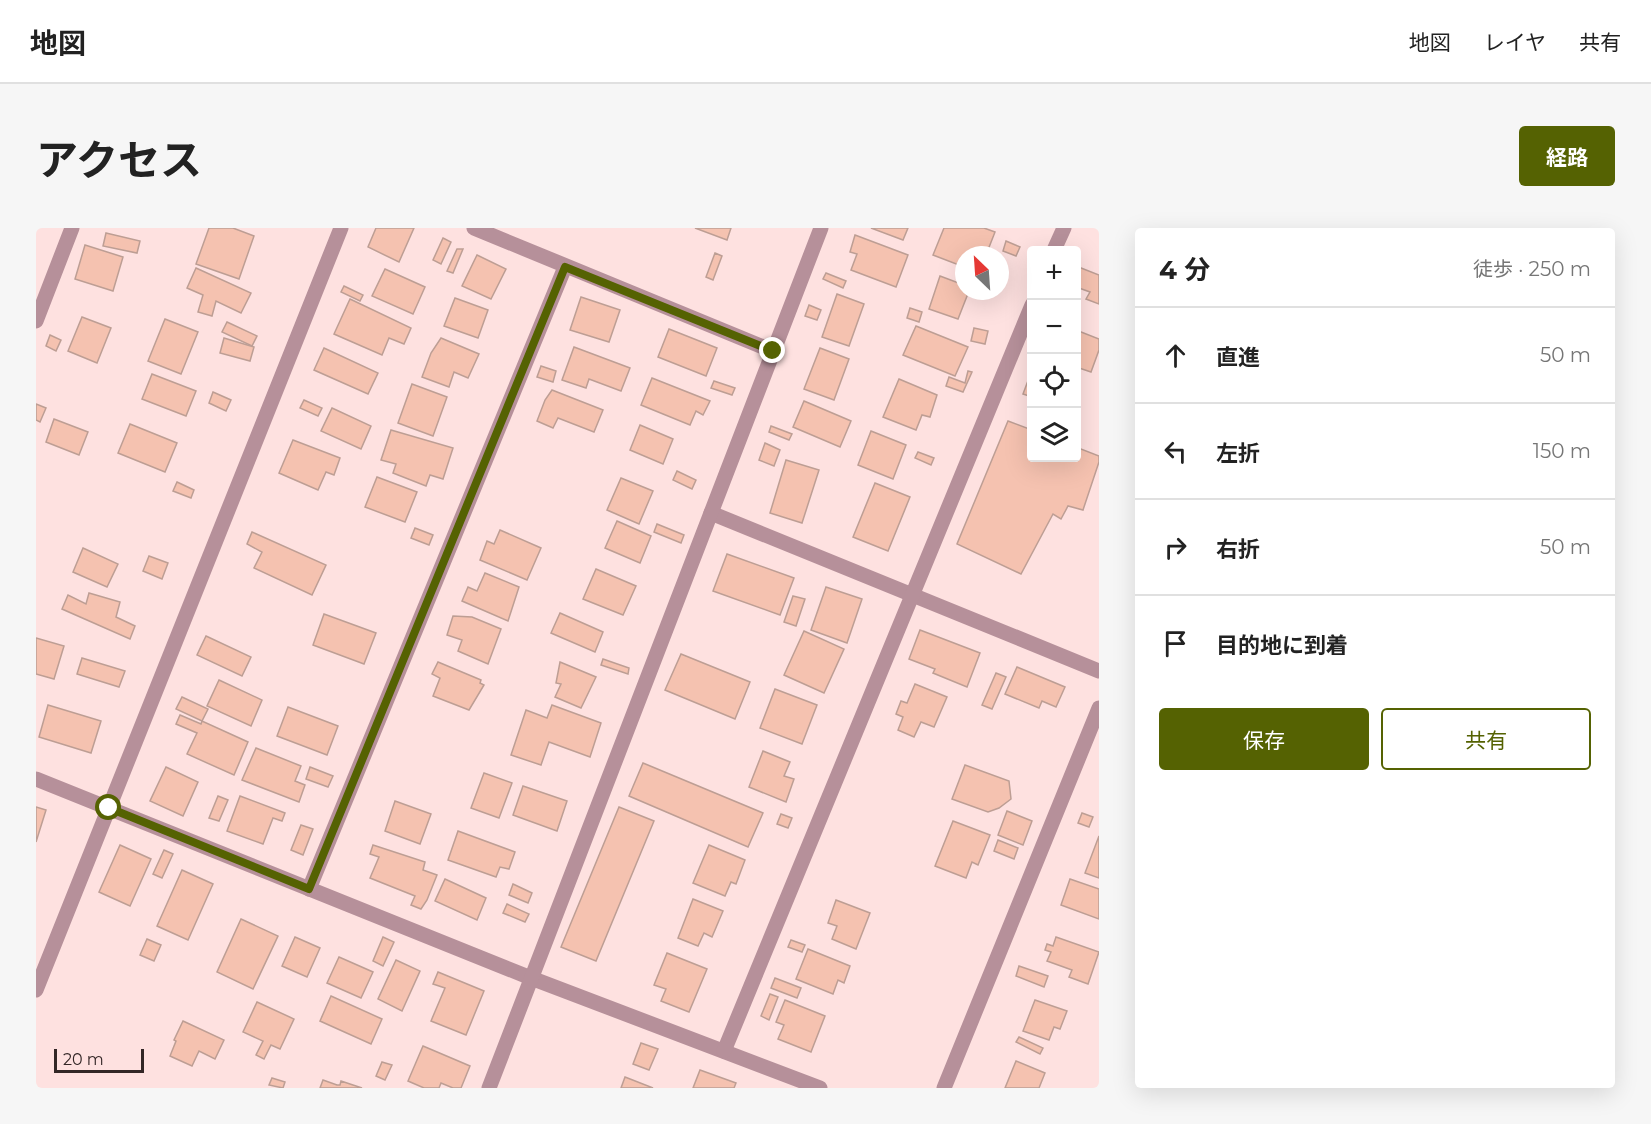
<!DOCTYPE html>
<html lang="ja">
<meta charset="utf-8">
<style>
body{margin:0;font-family:Montserrat,"Noto Sans JP",sans-serif;background:#f6f6f6;color:#222}
.controls{position:absolute;right:18px;top:18px;display:grid;overflow:hidden;border-radius:6px;box-shadow:0 6px 24px #0002}
.controls button{width:54px;height:54px;display:grid;place-items:center;padding:0;border:0;border-bottom:2px solid #e0e0e0;background:#fff;color:#222;font:30px sans-serif}
.compass{position:absolute;left:919px;top:18px;width:54px;height:54px;border-radius:50%;background:#fff;box-shadow:0 6px 24px #0002;rotate:335deg}
.scale{position:absolute;left:18px;bottom:15px;width:90px;box-sizing:border-box;padding-left:6px;border:3px solid #332626;border-top:0;font-size:16px;line-height:21px;white-space:nowrap;color:#332626;-webkit-text-stroke:4px #fee1e0;paint-order:stroke}
.stop{position:absolute;width:18px;height:18px;margin:-14px;border:4px solid #556202;border-radius:50%;background:#fff}
.stop.end{background:#556202;border-color:#fff;box-shadow:0 2px 6px #0008}
.list{margin:0;padding:0;list-style:none}
h2{display:flex;justify-content:space-between;align-items:center;height:78px;margin:0;padding:0 24px;font-size:26px}
h2 small{font-size:20px;font-weight:400;color:#767676}
.list li{display:grid;grid-template-columns:39px 1fr auto;gap:18px;align-items:center;box-sizing:border-box;height:96px;padding:0 24px;border-top:2px solid #e0e0e0}
.list b{display:block;font-size:22px;white-space:nowrap}
.list em{font-size:20px;font-style:normal;color:#767676}
.actions{display:flex;gap:12px;padding:18px 24px}
.actions a{flex:1;padding:14px 0;border:2px solid #556202;border-radius:6px;text-align:center;font-size:21px;color:#556202}
.actions .main{background:#556202;color:#fff}
.icon{flex:none;width:33px;height:33px;fill:none;stroke:currentColor;stroke-width:2;stroke-linecap:round;stroke-linejoin:round}
.map{position:relative;flex:none;width:1063px;height:860px;overflow:hidden;border-radius:6px}
header{display:flex;align-items:center;gap:36px;box-sizing:border-box;height:84px;padding:0 30px;background:#fff;border-bottom:2px solid #e0e0e0}
header strong{font-size:28px}
nav{display:flex;gap:33px;margin-inline-start:auto;font-size:21px}
.intro{display:flex;align-items:center;justify-content:space-between;box-sizing:border-box;height:144px;padding:0 36px}
h1{margin:0;font-size:42px}
.button{padding:15px 27px;border-radius:6px;background:#556202;color:#fff;font-size:21px;font-weight:700}
main{display:flex;gap:36px;padding:0 36px}
aside{flex:1;background:#fff;border-radius:6px;box-shadow:0 6px 24px #0002}
.map>svg:first-child{display:block}
</style>
<header>
<strong>地図</strong>
<nav><a>地図</a><a>レイヤ</a><a>共有</a></nav>
</header>
<div class="intro"><h1>アクセス</h1><a class="button">経路</a></div>
<main>
<div class="map">
<svg width="1063" height="860" viewBox="0 0 1063 860">
<rect width="100%" height="100%" fill="#fee1e0"/>
<g fill="#f5c2b0" stroke="#bd9e94" stroke-width="1.5">
<path d="M 173,0 L 197,0 L 218,8 L 203,51 L 160,36 Z"/>
<path d="M 340,0 L 378,0 L 363,34 L 332,19 Z"/>
<path d="M 659,0 L 695,0 L 691,12 Z"/>
<path d="M 835,0 L 872,0 L 867,12 Z"/>
<path d="M 908,0 L 948,0 L 959,4 L 950,27 L 928,27 L 928,39 L 897,27 Z"/>
<path d="M 70,5 L 104,13 L 101,25 L 67,18 Z"/>
<path d="M 819,7 L 872,27 L 860,59 L 815,42 L 821,26 L 814,24 Z"/>
<path d="M 407,10 L 415,14 L 405,36 L 397,32 Z"/>
<path d="M 970,13 L 984,19 L 980,28 L 967,23 Z"/>
<path d="M 49,17 L 87,29 L 77,63 L 39,51 Z"/>
<path d="M 421,21 L 427,21 L 417,45 L 411,43 Z"/>
<path d="M 679,25 L 686,28 L 677,52 L 670,49 Z"/>
<path d="M 441,27 L 470,41 L 455,71 L 426,58 Z"/>
<path d="M 1040,38 L 1063,47 L 1063,76 L 1050,71 L 1054,64 L 1040,59 Z"/>
<path d="M 160,40 L 215,65 L 205,85 L 180,73 L 176,88 L 162,84 L 167,67 L 151,60 Z"/>
<path d="M 349,41 L 389,59 L 377,86 L 336,68 Z"/>
<path d="M 790,45 L 810,53 L 807,60 L 787,51 Z"/>
<path d="M 904,48 L 928,57 L 928,63 L 933,63 L 922,91 L 893,81 Z"/>
<path d="M 308,58 L 327,67 L 324,73 L 305,64 Z"/>
<path d="M 801,66 L 828,76 L 813,118 L 786,109 Z"/>
<path d="M 545,69 L 584,82 L 573,114 L 534,102 Z"/>
<path d="M 419,70 L 452,82 L 442,110 L 408,98 Z"/>
<path d="M 314,71 L 375,100 L 368,116 L 353,110 L 346,127 L 298,106 Z"/>
<path d="M 773,77 L 785,82 L 781,92 L 769,88 Z"/>
<path d="M 874,80 L 886,84 L 883,94 L 871,90 Z"/>
<path d="M 46,89 L 75,100 L 61,135 L 32,123 Z"/>
<path d="M 129,91 L 162,104 L 145,146 L 112,133 Z"/>
<path d="M 191,94 L 221,108 L 216,118 L 186,104 Z"/>
<path d="M 880,98 L 932,119 L 919,148 L 867,127 Z"/>
<path d="M 938,100 L 952,103 L 949,116 L 935,113 Z"/>
<path d="M 633,101 L 681,120 L 670,148 L 622,129 Z"/>
<path d="M 1040,102 L 1063,111 L 1063,122 L 1055,144 L 1040,139 Z"/>
<path d="M 14,107 L 25,112 L 20,123 L 10,118 Z"/>
<path d="M 188,110 L 218,119 L 214,133 L 184,125 Z"/>
<path d="M 405,110 L 443,126 L 432,150 L 418,144 L 413,159 L 386,149 L 395,125 Z"/>
<path d="M 538,119 L 594,140 L 585,163 L 553,151 L 550,160 L 526,152 Z"/>
<path d="M 288,120 L 342,145 L 332,166 L 278,142 Z"/>
<path d="M 784,120 L 813,131 L 798,172 L 768,161 Z"/>
<path d="M 505,138 L 520,143 L 517,154 L 501,149 Z"/>
<path d="M 996,142 L 996,169 L 987,166 Z"/>
<path d="M 932,143 L 936,144 L 927,164 L 910,158 L 913,149 L 929,155 Z"/>
<path d="M 116,146 L 160,163 L 150,188 L 106,171 Z"/>
<path d="M 616,150 L 674,173 L 667,187 L 660,183 L 654,197 L 605,177 Z"/>
<path d="M 863,151 L 901,167 L 894,189 L 886,187 L 880,202 L 847,189 Z"/>
<path d="M 678,153 L 699,160 L 696,167 L 675,160 Z"/>
<path d="M 376,156 L 411,169 L 397,208 L 362,195 Z"/>
<path d="M 516,162 L 567,182 L 558,204 L 522,190 L 517,200 L 501,193 L 509,172 Z"/>
<path d="M 177,164 L 195,172 L 190,183 L 173,175 Z"/>
<path d="M 268,172 L 286,180 L 282,188 L 264,180 Z"/>
<path d="M 768,173 L 815,193 L 804,219 L 757,199 Z"/>
<path d="M 0,176 L 10,180 L 4,194 L 0,192 Z"/>
<path d="M 296,180 L 335,198 L 325,221 L 285,203 Z"/>
<path d="M 18,191 L 52,204 L 43,227 L 10,214 Z"/>
<path d="M 972,193 L 996,202 L 996,230 L 1040,230 L 1040,219 L 1063,228 L 1063,234 L 1047,282 L 1032,278 L 1025,291 L 1017,286 L 985,346 L 921,316 Z"/>
<path d="M 94,196 L 141,215 L 129,244 L 82,225 Z"/>
<path d="M 604,197 L 637,211 L 627,236 L 594,222 Z"/>
<path d="M 735,198 L 756,206 L 753,212 L 733,204 Z"/>
<path d="M 355,202 L 417,220 L 407,251 L 394,247 L 390,258 L 357,245 L 360,236 L 345,232 Z"/>
<path d="M 835,203 L 870,217 L 857,251 L 822,237 Z"/>
<path d="M 257,212 L 304,230 L 298,247 L 290,244 L 282,262 L 243,245 Z"/>
<path d="M 729,215 L 744,222 L 738,238 L 723,232 Z"/>
<path d="M 882,224 L 898,230 L 895,237 L 879,230 Z"/>
<path d="M 750,232 L 783,242 L 766,295 L 734,285 Z"/>
<path d="M 641,243 L 660,252 L 656,261 L 637,252 Z"/>
<path d="M 341,249 L 381,264 L 369,294 L 329,279 Z"/>
<path d="M 585,250 L 617,263 L 603,296 L 571,282 Z"/>
<path d="M 141,254 L 158,262 L 155,270 L 137,263 Z"/>
<path d="M 839,255 L 874,269 L 852,323 L 817,309 Z"/>
<path d="M 581,293 L 615,308 L 604,335 L 569,320 Z"/>
<path d="M 621,296 L 648,307 L 645,315 L 618,304 Z"/>
<path d="M 379,300 L 397,307 L 393,317 L 375,310 Z"/>
<path d="M 464,302 L 505,320 L 491,352 L 444,332 L 451,313 L 458,316 Z"/>
<path d="M 216,304 L 290,337 L 276,367 L 218,340 L 226,324 L 211,316 Z"/>
<path d="M 47,320 L 82,336 L 71,359 L 37,344 Z"/>
<path d="M 691,326 L 758,350 L 744,387 L 677,363 Z"/>
<path d="M 113,328 L 132,335 L 126,351 L 107,343 Z"/>
<path d="M 560,341 L 600,358 L 587,387 L 547,371 Z"/>
<path d="M 449,345 L 483,359 L 472,393 L 426,373 L 432,359 L 441,363 Z"/>
<path d="M 790,359 L 826,371 L 811,415 L 775,402 Z"/>
<path d="M 53,365 L 84,374 L 80,389 L 99,398 L 94,411 L 26,381 L 32,367 L 50,376 Z"/>
<path d="M 757,368 L 769,371 L 760,398 L 748,394 Z"/>
<path d="M 524,385 L 567,404 L 559,424 L 515,405 Z"/>
<path d="M 288,386 L 340,405 L 328,436 L 277,417 Z"/>
<path d="M 417,388 L 436,389 L 465,401 L 452,436 L 422,423 L 426,412 L 411,407 Z"/>
<path d="M 884,402 L 944,425 L 931,459 L 897,445 L 899,441 L 873,431 Z"/>
<path d="M 768,403 L 808,421 L 788,465 L 748,447 Z"/>
<path d="M 170,408 L 215,429 L 206,448 L 161,427 Z"/>
<path d="M 0,410 L 28,418 L 18,451 L 0,446 Z"/>
<path d="M 645,426 L 714,454 L 699,491 L 629,462 Z"/>
<path d="M 46,430 L 89,443 L 83,459 L 41,446 Z"/>
<path d="M 567,431 L 593,440 L 592,446 L 565,437 Z"/>
<path d="M 402,434 L 445,452 L 444,455 L 448,457 L 433,482 L 397,468 L 404,450 L 396,446 Z"/>
<path d="M 524,434 L 560,449 L 545,480 L 519,469 L 525,456 L 520,455 Z"/>
<path d="M 981,439 L 1029,459 L 1020,479 L 1006,473 L 1003,480 L 969,466 Z"/>
<path d="M 960,445 L 970,449 L 956,481 L 946,477 Z"/>
<path d="M 183,452 L 226,472 L 215,498 L 171,478 Z"/>
<path d="M 879,456 L 911,469 L 898,499 L 885,494 L 878,509 L 862,502 L 867,489 L 860,486 L 865,473 L 871,475 Z"/>
<path d="M 739,461 L 781,477 L 766,516 L 724,500 Z"/>
<path d="M 146,469 L 172,481 L 166,493 L 140,481 Z"/>
<path d="M 12,477 L 65,493 L 55,525 L 3,509 Z"/>
<path d="M 516,477 L 565,495 L 554,529 L 513,514 L 505,537 L 475,527 L 490,482 L 511,490 Z"/>
<path d="M 252,479 L 302,498 L 291,527 L 241,508 Z"/>
<path d="M 144,487 L 165,496 L 166,493 L 212,514 L 198,547 L 151,526 L 161,505 L 140,496 Z"/>
<path d="M 220,520 L 265,538 L 259,553 L 269,557 L 263,574 L 206,552 Z"/>
<path d="M 727,523 L 754,534 L 748,548 L 758,551 L 750,574 L 713,559 Z"/>
<path d="M 607,535 L 727,585 L 712,619 L 593,568 Z"/>
<path d="M 929,537 L 973,553 L 975,571 L 963,580 L 952,584 L 916,571 Z"/>
<path d="M 130,539 L 162,554 L 147,588 L 114,573 Z"/>
<path d="M 274,539 L 297,548 L 292,559 L 270,551 Z"/>
<path d="M 448,545 L 476,555 L 463,590 L 435,580 Z"/>
<path d="M 487,558 L 531,573 L 521,603 L 477,587 Z"/>
<path d="M 182,568 L 192,572 L 183,593 L 173,590 Z"/>
<path d="M 204,568 L 249,585 L 246,593 L 237,590 L 227,616 L 191,603 Z"/>
<path d="M 359,573 L 395,586 L 384,616 L 349,603 Z"/>
<path d="M 0,579 L 10,582 L 0,614 Z"/>
<path d="M 583,579 L 618,593 L 560,733 L 525,719 Z"/>
<path d="M 971,583 L 996,593 L 987,617 L 962,607 Z"/>
<path d="M 1046,585 L 1057,589 L 1053,599 L 1042,595 Z"/>
<path d="M 745,586 L 756,590 L 752,600 L 741,596 Z"/>
<path d="M 917,593 L 954,607 L 942,637 L 936,634 L 930,650 L 899,638 Z"/>
<path d="M 265,597 L 277,601 L 267,627 L 255,622 Z"/>
<path d="M 422,603 L 479,624 L 473,641 L 464,639 L 460,649 L 412,632 Z"/>
<path d="M 1063,608 L 1063,650 L 1049,645 Z"/>
<path d="M 962,612 L 982,620 L 978,631 L 958,623 Z"/>
<path d="M 84,617 L 115,631 L 94,678 L 63,664 Z"/>
<path d="M 337,617 L 389,634 L 387,642 L 401,647 L 391,672 L 385,681 L 375,677 L 379,668 L 334,650 L 343,629 L 334,626 Z"/>
<path d="M 673,617 L 709,632 L 700,656 L 695,654 L 689,668 L 657,655 Z"/>
<path d="M 128,622 L 137,626 L 126,650 L 117,646 Z"/>
<path d="M 146,642 L 177,656 L 152,712 L 121,698 Z"/>
<path d="M 409,651 L 450,670 L 441,692 L 399,673 Z"/>
<path d="M 1034,651 L 1063,661 L 1063,691 L 1025,677 Z"/>
<path d="M 477,656 L 496,665 L 492,675 L 473,667 Z"/>
<path d="M 657,671 L 687,683 L 676,709 L 668,705 L 662,718 L 642,710 Z"/>
<path d="M 800,672 L 834,685 L 820,721 L 796,711 L 801,698 L 792,695 Z"/>
<path d="M 471,676 L 493,686 L 489,694 L 467,685 Z"/>
<path d="M 205,691 L 242,708 L 217,761 L 181,744 Z"/>
<path d="M 259,709 L 284,720 L 271,749 L 246,738 Z"/>
<path d="M 347,709 L 358,714 L 347,738 L 337,733 Z"/>
<path d="M 1020,709 L 1063,724 L 1052,756 L 1033,749 L 1036,742 L 1011,733 L 1015,724 L 1009,722 L 1011,716 L 1017,718 Z"/>
<path d="M 111,711 L 125,717 L 118,733 L 104,727 Z"/>
<path d="M 755,712 L 769,717 L 766,724 L 752,719 Z"/>
<path d="M 772,721 L 814,738 L 808,755 L 802,752 L 797,766 L 760,751 Z"/>
<path d="M 631,725 L 671,741 L 653,784 L 625,773 L 630,761 L 618,757 Z"/>
<path d="M 303,729 L 337,744 L 325,770 L 291,755 Z"/>
<path d="M 360,732 L 384,743 L 366,783 L 342,771 Z"/>
<path d="M 983,738 L 1012,748 L 1008,759 L 980,748 Z"/>
<path d="M 402,744 L 448,763 L 430,807 L 395,793 L 409,760 L 397,756 Z"/>
<path d="M 739,750 L 765,760 L 761,770 L 735,760 Z"/>
<path d="M 734,766 L 742,769 L 733,792 L 725,788 Z"/>
<path d="M 295,768 L 346,791 L 335,816 L 284,793 Z"/>
<path d="M 749,772 L 789,788 L 775,824 L 742,811 L 748,797 L 740,794 Z"/>
<path d="M 999,772 L 1031,783 L 1024,801 L 1018,799 L 1013,812 L 987,803 Z"/>
<path d="M 221,774 L 258,791 L 244,821 L 235,817 L 228,831 L 220,827 L 227,813 L 207,804 Z"/>
<path d="M 147,793 L 188,812 L 179,831 L 163,823 L 156,838 L 134,828 L 140,813 L 138,812 Z"/>
<path d="M 983,809 L 1007,820 L 1004,826 L 980,814 Z"/>
<path d="M 605,815 L 622,821 L 613,842 L 597,836 Z"/>
<path d="M 387,818 L 434,838 L 425,860 L 417,860 L 405,855 L 403,860 L 388,860 L 372,853 Z"/>
<path d="M 980,833 L 1009,845 L 1003,860 L 969,860 Z"/>
<path d="M 346,834 L 356,837 L 349,852 L 340,848 Z"/>
<path d="M 664,842 L 700,855 L 698,860 L 657,860 Z"/>
<path d="M 589,849 L 617,860 L 585,860 Z"/>
<path d="M 236,850 L 249,854 L 247,860 L 233,857 Z"/>
<path d="M 287,852 L 301,857 L 304,857 L 305,853 L 326,860 L 284,860 Z"/>
</g>
<g fill="none" stroke-linecap="round" stroke-linejoin="round">
<g stroke="#b6909a" stroke-width="15">
<path d="M 438,0 L 737,123"/>
<path d="M 1018,22 L 1028,0"/>
<path d="M 0,93 L 36,0"/>
<path d="M 675,285 L 1063,443"/>
<path d="M 0,551 L 495,750 L 784,860"/>
<path d="M 273,661 L 529,39"/>
<path d="M 0,762 L 305,0"/>
<path d="M 688,823 L 996,77"/>
<path d="M 453,860 L 785,0"/>
<path d="M 908,860 L 1063,480"/>
</g>
</g>
<g fill="none" stroke-linecap="round" stroke-linejoin="round">
<path stroke="#556202" stroke-width="8" d="M 73,580 L 273,661 L 529,39 L 737,123"/>
</g>
</svg>
<div class="controls">
<button>+</button>
<button>−</button>
<button><svg class="icon" aria-label="locate" viewBox="0 0 24 24"><circle cx="12" cy="12" r="6"/><path d="M12 2v4M12 18v4M2 12h4M18 12h4"/></svg></button>
<button><svg class="icon" aria-label="layers" viewBox="0 0 24 24"><path d="M12 4l9 5-9 5-9-5zM3 14l9 5 9-5"/></svg></button>
</div>
<svg class="compass" viewBox="-18 -18 36 36"><path d="M0-13l5 13h-10z" fill="#e53935"/><path d="M0 13l5-13h-10z" fill="#767676"/></svg>
<div class="scale">20 m</div>
<div class="stop" style="left:73px;top:580px"></div>
<div class="stop end" style="left:737px;top:123px"></div>
</div>
<aside>
<h2>4 分<small>徒歩 · 250 m</small></h2>
<ul class="list">
<li><svg class="icon" aria-label="ahead" viewBox="0 0 24 24"><path d="M12 20V5M6 11l6-6 6 6"/></svg><div><b>直進</b></div><em>50 m</em></li>
<li><svg class="icon" aria-label="left" viewBox="0 0 24 24"><path d="M17 20v-9H6M10 6l-5 5 5 5"/></svg><div><b>左折</b></div><em>150 m</em></li>
<li><svg class="icon" aria-label="right" viewBox="0 0 24 24"><path d="M7 20v-9h11M14 6l5 5-5 5"/></svg><div><b>右折</b></div><em>50 m</em></li>
<li><svg class="icon" aria-label="arrive" viewBox="0 0 24 24"><path d="M6 21V4h12l-3 4 3 4H6"/></svg><div><b>目的地に到着</b></div></li>
</ul>
<div class="actions"><a class="main">保存</a><a>共有</a></div>
</aside>
</main>
